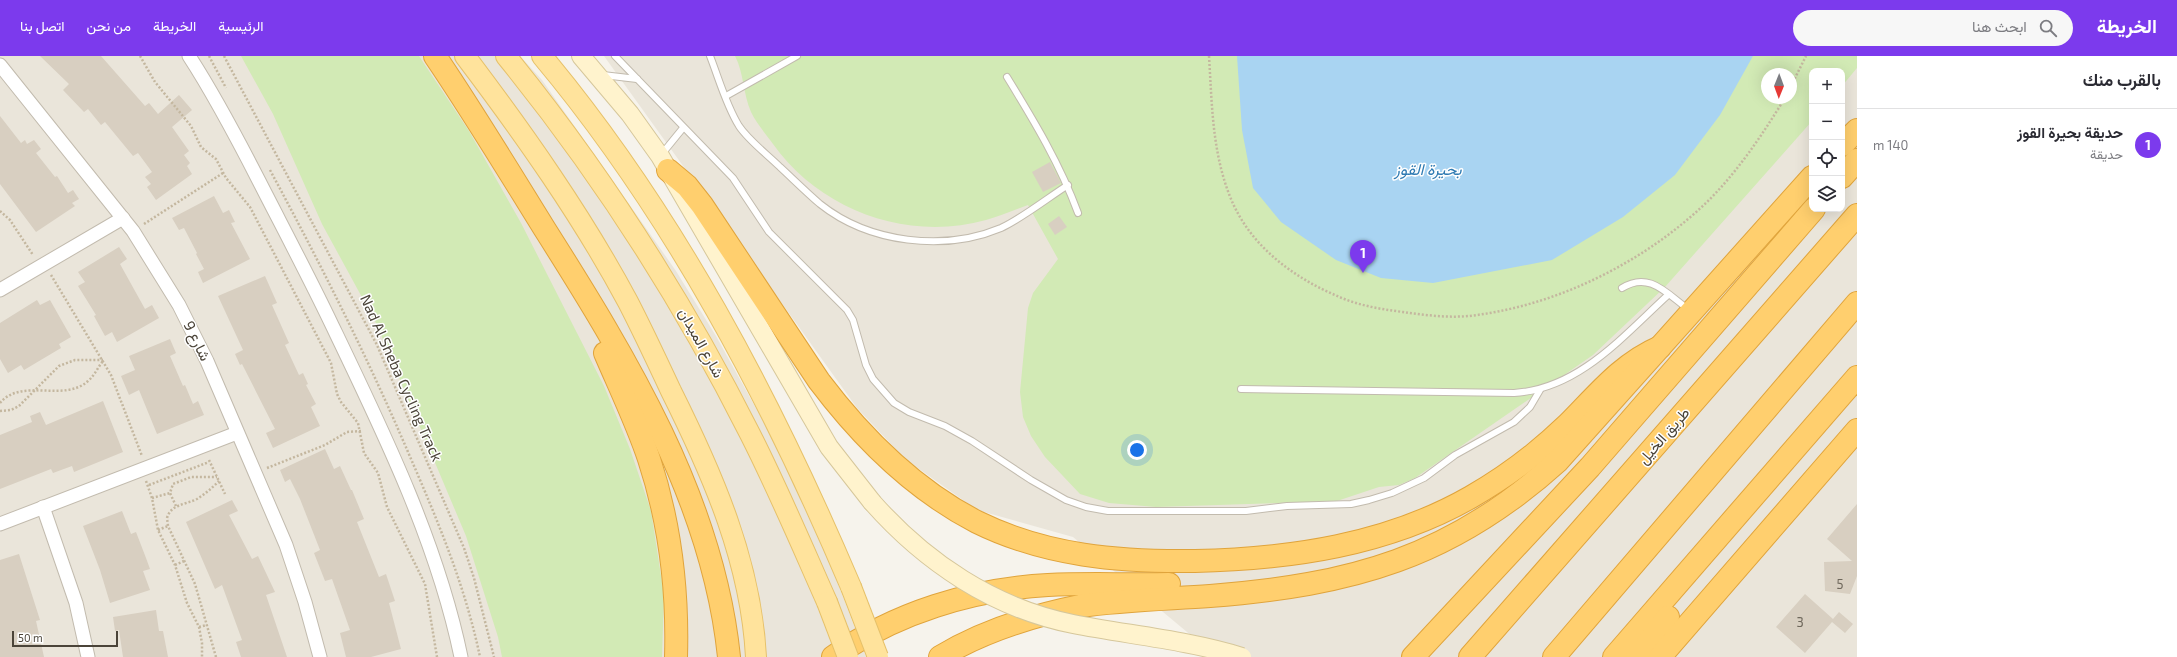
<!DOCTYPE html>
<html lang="ar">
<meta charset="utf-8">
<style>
body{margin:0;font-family:"Exo 2",Vazirmatn,sans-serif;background:#f7f7f7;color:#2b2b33;direction:rtl}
.controls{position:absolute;right:12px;top:12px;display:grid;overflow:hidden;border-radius:8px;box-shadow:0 4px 16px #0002}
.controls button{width:36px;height:36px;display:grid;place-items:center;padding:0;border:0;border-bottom:1px solid #e1e1e2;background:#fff;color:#2b2b33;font:20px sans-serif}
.compass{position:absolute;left:1761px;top:12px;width:36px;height:36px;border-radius:50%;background:#fff;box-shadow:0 4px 16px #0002;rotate:181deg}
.scale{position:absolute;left:12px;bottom:10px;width:106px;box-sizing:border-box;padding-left:4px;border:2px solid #4b4439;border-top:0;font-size:11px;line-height:14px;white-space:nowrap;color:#4b4439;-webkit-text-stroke:3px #fff;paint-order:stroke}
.you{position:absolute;left:1137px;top:394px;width:14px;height:14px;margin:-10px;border:3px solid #fff;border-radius:50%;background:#1a73e8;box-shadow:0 0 0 6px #1a73e833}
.badge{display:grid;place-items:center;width:26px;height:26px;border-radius:50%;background:#7c3aed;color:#fff;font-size:13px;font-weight:700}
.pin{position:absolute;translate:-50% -33px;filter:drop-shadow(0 1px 2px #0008)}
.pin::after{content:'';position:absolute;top:21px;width:14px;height:12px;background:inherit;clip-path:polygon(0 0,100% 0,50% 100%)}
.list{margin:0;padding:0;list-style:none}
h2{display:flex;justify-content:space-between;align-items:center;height:52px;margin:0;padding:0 16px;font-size:17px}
h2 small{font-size:13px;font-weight:400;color:#7c7c81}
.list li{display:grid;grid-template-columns:26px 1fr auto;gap:12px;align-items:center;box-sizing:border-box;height:72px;padding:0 16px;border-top:1px solid #e1e1e2}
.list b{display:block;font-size:15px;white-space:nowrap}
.list p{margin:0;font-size:13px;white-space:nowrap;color:#7c7c81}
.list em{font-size:13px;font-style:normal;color:#7c7c81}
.icon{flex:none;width:22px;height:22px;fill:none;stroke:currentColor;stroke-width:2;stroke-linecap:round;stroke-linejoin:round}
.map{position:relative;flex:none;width:1857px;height:601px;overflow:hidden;direction:ltr}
header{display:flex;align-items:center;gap:24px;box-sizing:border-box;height:56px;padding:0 20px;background:#7c3aed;color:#fff}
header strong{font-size:19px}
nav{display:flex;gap:22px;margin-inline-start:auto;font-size:14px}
.search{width:280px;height:36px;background:#f7f7f7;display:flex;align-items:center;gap:10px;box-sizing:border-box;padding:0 14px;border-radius:22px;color:#7c7c81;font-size:15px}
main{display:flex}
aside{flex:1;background:#fff}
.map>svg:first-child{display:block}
</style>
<header>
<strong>الخريطة</strong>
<div class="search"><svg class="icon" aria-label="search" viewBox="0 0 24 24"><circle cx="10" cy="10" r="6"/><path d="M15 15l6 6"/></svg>ابحث هنا</div>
<nav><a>الرئيسية</a><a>الخريطة</a><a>من نحن</a><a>اتصل بنا</a></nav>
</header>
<main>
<aside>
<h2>بالقرب منك<small></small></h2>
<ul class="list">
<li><span class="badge">1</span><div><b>حديقة بحيرة القوز</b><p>حديقة</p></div><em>140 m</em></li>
</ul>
</aside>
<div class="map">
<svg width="1857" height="601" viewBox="0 0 1857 601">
<rect width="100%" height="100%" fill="#f6f3ec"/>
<g fill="#eae5da" fill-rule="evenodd">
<path d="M 0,0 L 520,0 L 542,24 L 676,215 L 716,280 L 773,383 L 833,515 L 866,601 L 0,601 Z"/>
<path d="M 604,0 L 1857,0 L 1857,601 L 1217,601 L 1073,481 L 977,454 L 905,403 L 857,352 ZM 1812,15 L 1842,15 L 1842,153 L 1812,153 ZM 1767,18 L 1791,18 L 1791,42 L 1767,42 Z"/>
</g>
<g fill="#d2eab5" fill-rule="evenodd">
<path d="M 241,0 L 419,0 L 469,75 L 521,167 L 604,330 L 630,393 L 651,455 L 664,539 L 662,601 L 502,601 L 498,581 L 466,480 L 376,267 L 322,168 L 273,58 Z"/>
<path d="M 735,0 L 1857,0 L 1857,12 L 1842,30 L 1842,15 L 1812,15 L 1812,65 L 1665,231 L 1593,299 L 1415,422 L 1399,429 L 1379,431 L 1337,445 L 1156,451 L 1109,447 L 1080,438 L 1045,401 L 1031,380 L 1023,361 L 1020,336 L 1028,252 L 1033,237 L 1058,203 L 1028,149 C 1014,154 1000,160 986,164 C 907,186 820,154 773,88 C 766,78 756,67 751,56 C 743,38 744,17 735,0 ZM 1767,18 L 1791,18 L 1791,42 L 1767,42 Z"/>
</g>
<path fill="#a9d4f2" d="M 1237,0 L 1753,0 L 1720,59 L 1675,119 L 1623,161 L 1552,204 L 1433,227 L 1381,222 L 1336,204 L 1281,166 L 1253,132 L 1242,74 Z"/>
<g fill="#d8cfc1">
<path d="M 40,0 L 101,0 L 145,50 L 149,47 L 158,58 L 179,39 L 192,54 L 172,71 L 189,95 L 184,99 L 190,107 L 187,110 L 192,118 L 156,144 L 147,131 L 151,128 L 145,121 L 152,116 L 138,97 L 133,100 L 105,66 L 101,69 L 88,53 L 84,56 L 63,34 L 69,28 Z"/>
<path d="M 0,60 L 21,87 L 25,84 L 27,88 L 34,84 L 41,93 L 36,97 L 55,121 L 57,120 L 68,137 L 73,134 L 79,143 L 72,147 L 75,150 L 36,176 L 0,128 Z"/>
<path d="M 1050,106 L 1061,127 L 1043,136 L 1032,116 Z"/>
<path d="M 214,140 L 223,157 L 229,154 L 235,166 L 231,167 L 250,203 L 203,227 L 198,216 L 204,213 L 196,198 L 197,197 L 184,172 L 179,174 L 172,162 Z"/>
<path d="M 1059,160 L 1067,171 L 1055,179 L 1048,168 Z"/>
<path d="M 119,191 L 127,203 L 120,208 L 145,253 L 152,249 L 159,262 L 117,286 L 112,276 L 105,280 L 94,260 L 96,259 L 78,230 L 85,226 L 78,216 Z"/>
<path d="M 265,220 L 277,247 L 272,249 L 289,287 L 285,289 L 299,319 L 303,317 L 308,328 L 306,329 L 316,348 L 311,351 L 320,370 L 273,392 L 266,377 L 275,373 L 242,308 L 240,309 L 235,298 L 243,294 L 218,240 Z"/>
<path d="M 37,244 L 40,249 L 50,244 L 71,281 L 59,288 L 61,292 L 24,314 L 21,309 L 8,317 L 0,303 L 0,267 Z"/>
<path d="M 170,283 L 176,297 L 170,300 L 183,330 L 185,329 L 193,348 L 198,345 L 204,359 L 157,378 L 139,334 L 129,339 L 121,320 L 135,314 L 129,300 Z"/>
<path d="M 103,345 L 123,396 L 74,416 L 72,410 L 53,417 L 51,413 L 0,433 L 0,379 L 32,366 L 30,360 L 40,356 L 46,369 Z"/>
<path d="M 325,393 L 334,413 L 340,410 L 351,434 L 352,434 L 364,463 L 357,466 L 379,521 L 386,518 L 395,545 L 389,547 L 401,593 L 371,601 L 346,601 L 340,577 L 350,574 L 332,523 L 325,525 L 314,497 L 320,494 L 300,443 L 290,423 L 285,426 L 280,414 Z"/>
<path d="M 232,444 L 238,455 L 229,459 L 252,503 L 258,500 L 275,536 L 266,539 L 287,601 L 241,601 L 236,586 L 242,584 L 222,529 L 215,533 L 186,466 Z"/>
<path d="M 1857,448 L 1857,520 L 1850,538 L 1825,535 L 1824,506 L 1852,505 L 1827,483 Z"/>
<path d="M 122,455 L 131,478 L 136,476 L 146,502 L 150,513 L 143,515 L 150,534 L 110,547 L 100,514 L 83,470 Z"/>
<path d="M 19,498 L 40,564 L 36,565 L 44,601 L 0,601 L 0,504 Z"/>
<path d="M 1805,538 L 1833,563 L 1839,556 L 1853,568 L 1845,577 L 1832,566 L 1805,597 L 1776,571 Z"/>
<path d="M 156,554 L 159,575 L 163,575 L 168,601 L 123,601 L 119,574 L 115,575 L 113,561 Z"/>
</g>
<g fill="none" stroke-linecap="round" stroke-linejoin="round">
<defs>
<g id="service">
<path d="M 615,0 L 733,122 L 769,176 L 847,254 L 853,264 L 866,309 L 873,323 L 894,347 L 909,356 L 945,370 L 972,385 L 1031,424 L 1066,444 L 1086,451 L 1108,455 L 1246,455 L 1287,450 L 1351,448 L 1369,444 L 1392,437 L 1424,422 L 1455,399 L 1514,366 L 1530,351 L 1540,334"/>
<path d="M 710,0 C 719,23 726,49 739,70 C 749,85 767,98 780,111 C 793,123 806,136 820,148 C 869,187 944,196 1001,172 C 1021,163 1049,141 1068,129"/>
<path d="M 603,19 L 637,23"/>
<path d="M 1007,21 C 1034,65 1060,108 1078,157"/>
<path d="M 726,40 L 797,0"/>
<path d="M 661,99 L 683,72"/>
<path d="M 1622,232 C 1649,215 1666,237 1688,253"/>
<path d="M 1241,333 L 1514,337 C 1579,333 1623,280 1668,239"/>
</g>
<g id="minor">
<path d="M 189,0 C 215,40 237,82 259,125 C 283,172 308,219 331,267 C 382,373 437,485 461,601"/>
<path d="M 0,9 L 133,175 L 179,249 L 207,305 L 286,489 L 305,546 L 320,601"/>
<path d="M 0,234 L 123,162"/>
<path d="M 43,451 L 76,547 L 88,601"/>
<path d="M 0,468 L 237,377"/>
</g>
<path id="secondary" d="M 581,0 L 630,58 L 660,100 L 829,391 L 872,446"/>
<g id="primary">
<path d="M 465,0 C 524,78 582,160 628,246 C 643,275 657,305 671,335 C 713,419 751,506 756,601"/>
<path d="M 506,0 C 601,117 682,243 750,378 C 778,433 802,490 827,546"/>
<path d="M 542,0 C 674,158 771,343 851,531"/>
</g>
<g id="motorway">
<path d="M 435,0 C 473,56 508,114 544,172 C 627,303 713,444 729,601"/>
<path d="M 1842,89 L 1857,74"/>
<path d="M 668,114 L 687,130 L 702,149 L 819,325 C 862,382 913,433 977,466 C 1046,500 1119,506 1195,505 C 1290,503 1387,489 1471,441 C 1506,421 1539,396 1568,368 C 1597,339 1621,308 1660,291"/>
<path d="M 1842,121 L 1857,104"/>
<path d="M 605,297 C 620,332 637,367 649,403 C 670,467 678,534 676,601"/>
<path d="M 833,601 C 894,557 973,533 1048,529 C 1088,527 1129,529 1169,528"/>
<path d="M 940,601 C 983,575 1031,560 1080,550 C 1123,544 1166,543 1210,540 C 1351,529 1451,502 1558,405 L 1812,121"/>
<path d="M 1413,601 L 1590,411 L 1814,153"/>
<path d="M 1470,601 L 1857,159"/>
<path d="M 1554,601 L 1857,247"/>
<path d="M 1614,601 L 1857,321"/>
<path d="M 1637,601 L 1668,561"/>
<path d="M 1660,601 L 1857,374"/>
</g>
</defs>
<use href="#service" stroke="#c2bbae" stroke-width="8"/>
<use href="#minor" stroke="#c2bbae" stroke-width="15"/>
<use href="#secondary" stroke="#d6c79b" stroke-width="20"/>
<use href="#primary" stroke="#e6c16a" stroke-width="22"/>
<use href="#motorway" stroke="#e0a43c" stroke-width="24"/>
<g stroke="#c4b79f" stroke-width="2.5" stroke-dasharray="2 2" stroke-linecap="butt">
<path d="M 140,0 L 155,26 L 191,70 L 201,91 L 216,103 L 226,122 L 250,151 L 331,307 L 337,338 L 341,346 L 358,367 L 364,397 L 378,417 L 387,451 L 425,528 L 437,601"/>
<path d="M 209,0 L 226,32"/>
<path d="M 224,0 L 377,289 L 464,492 L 474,522 L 494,601"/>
<path d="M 1209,0 C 1212,48 1212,97 1231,143 C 1250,189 1291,220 1335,239 C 1356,249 1379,253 1403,256 C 1424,259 1447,262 1469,260 C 1557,250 1645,206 1708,145 C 1739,114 1762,79 1785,42"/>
<path d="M 1791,30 L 1806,0"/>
<path d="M 270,114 C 320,207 367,300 408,396 C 437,463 465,529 480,601"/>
<path d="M 0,155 L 10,164 L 33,199"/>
<path d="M 144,168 L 223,117"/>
<path d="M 51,219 L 111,319 L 142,400"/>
<path d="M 0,347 C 22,321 64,347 88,325 C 95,319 98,311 103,305"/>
<path d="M 0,355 L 11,354 L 19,350 L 59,310 L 75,304 L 103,304"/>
<path d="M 209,404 L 225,438"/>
<path d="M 267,412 L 325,389 L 347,376 L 361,375"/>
<path d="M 146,425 L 152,442 L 158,474 L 175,509 L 187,547 L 199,571 L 202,587 L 202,601"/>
<path d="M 149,429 L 209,406"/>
<path d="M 152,442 L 170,437"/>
<path d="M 176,450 L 170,437 L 173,428 L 191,421 L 217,421"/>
<path d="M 158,474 L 168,470"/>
<path d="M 175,509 L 184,505"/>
<path d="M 199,571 L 207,569"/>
<path d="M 216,601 L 195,528 L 168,470 L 167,462 C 171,448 185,449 197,443 C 205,438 212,432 219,425"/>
</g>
<use href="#service" stroke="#fff" stroke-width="6"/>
<use href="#minor" stroke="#fff" stroke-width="13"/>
<use href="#secondary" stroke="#fff3cd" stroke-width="18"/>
<use href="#primary" stroke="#ffe39c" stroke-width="20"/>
<use href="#motorway" stroke="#ffcf6e" stroke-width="22"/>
<defs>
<path id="secondary-bridge" d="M 872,446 C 925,506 993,552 1073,568 C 1129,579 1187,584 1242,601"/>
<g id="primary-bridge">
<path d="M 851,531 L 878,601"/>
<path d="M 827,546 L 848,601"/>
</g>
</defs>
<use href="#secondary-bridge" stroke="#d6c79b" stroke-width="20" stroke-linecap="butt"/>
<use href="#primary-bridge" stroke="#e6c16a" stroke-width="22" stroke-linecap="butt"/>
<use href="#secondary-bridge" stroke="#fff3cd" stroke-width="18"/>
<use href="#primary-bridge" stroke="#ffe39c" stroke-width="20"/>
</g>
<g text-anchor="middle" stroke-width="3" stroke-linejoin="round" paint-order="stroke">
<g font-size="13" fill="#6e675b">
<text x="1840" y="533">5</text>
<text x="1800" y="571">3</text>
</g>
<g font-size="15" fill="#4b4439" stroke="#fff">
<text transform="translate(197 285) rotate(64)" y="5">شارع 9</text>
<text transform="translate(701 287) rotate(61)" y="5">شارع الميدان</text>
<text transform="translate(401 322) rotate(66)" y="5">Nad Al Sheba Cycling Track</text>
<text transform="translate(1664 380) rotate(-49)" y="5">طريق الخيل</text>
</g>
<g font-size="16" font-style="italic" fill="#2e7ab2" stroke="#fff">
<text x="1428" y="119">بحيرة القوز</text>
</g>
</g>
</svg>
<div class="controls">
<button>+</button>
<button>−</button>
<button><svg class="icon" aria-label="locate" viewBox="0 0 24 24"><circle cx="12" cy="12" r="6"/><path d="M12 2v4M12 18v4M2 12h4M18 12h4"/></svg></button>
<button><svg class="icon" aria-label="layers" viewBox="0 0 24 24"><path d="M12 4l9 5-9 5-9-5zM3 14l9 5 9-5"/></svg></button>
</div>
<svg class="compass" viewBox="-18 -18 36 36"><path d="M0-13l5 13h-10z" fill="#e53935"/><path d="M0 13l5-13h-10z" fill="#7c7c81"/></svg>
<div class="scale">50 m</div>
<div class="you"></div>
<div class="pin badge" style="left:1363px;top:217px">1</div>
</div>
</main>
